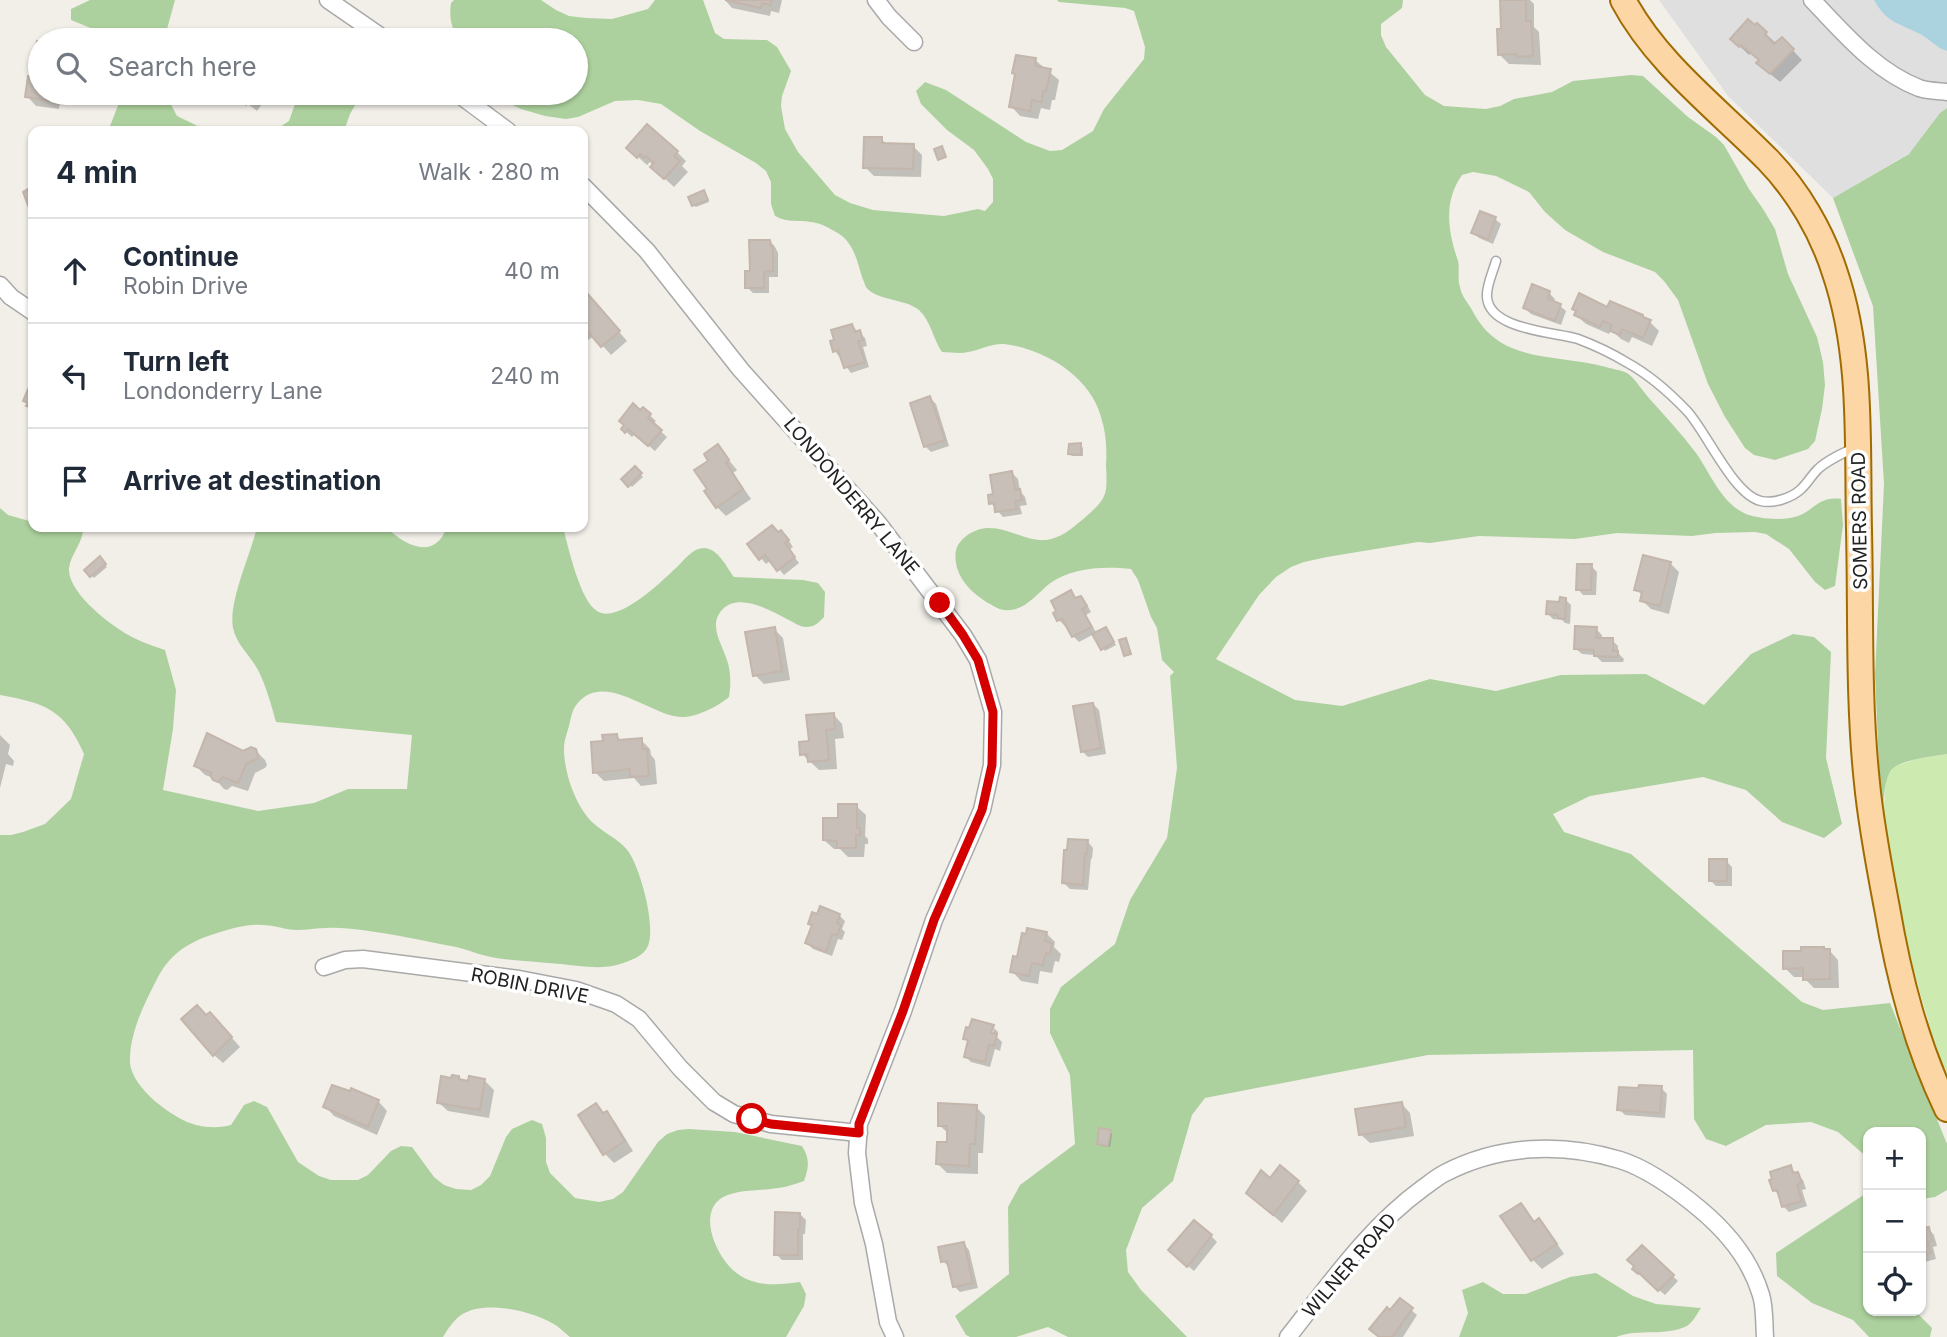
<!DOCTYPE html>
<meta charset="utf-8">
<style>
body{margin:0;font-family:Inter,sans-serif;background:#f6f6f7;color:#1f2937}
.controls{position:absolute;right:21px;bottom:21px;display:grid;overflow:hidden;border-radius:14px;box-shadow:0 2px 5px #0004}
.controls button{width:63px;height:63px;display:grid;place-items:center;padding:0;border:0;border-bottom:2px solid #e0e1e3;background:#fff;color:#1f2937;font:35px sans-serif}
.stop{position:absolute;width:21px;height:21px;margin:-16px;border:5px solid #d40000;border-radius:50%;background:#fff}
.stop.end{background:#d40000;border-color:#fff;box-shadow:0 2px 7px #0008}
.list{margin:0;padding:0;list-style:none}
h2{display:flex;justify-content:space-between;align-items:center;height:91px;margin:0;padding:0 28px;font-size:30px}
h2 small{font-size:23px;font-weight:400;color:#747a83}
.list li{display:grid;grid-template-columns:46px 1fr auto;gap:21px;align-items:center;box-sizing:border-box;height:105px;padding:0 28px;border-top:2px solid #e0e1e3}
.list b{display:block;font-size:26px;white-space:nowrap}
.list p{margin:0;font-size:23px;white-space:nowrap;color:#747a83}
.list em{font-size:23px;font-style:normal;color:#747a83}
.icon{flex:none;width:38px;height:38px;fill:none;stroke:currentColor;stroke-width:2;stroke-linecap:round;stroke-linejoin:round}
.map{position:relative;flex:none;width:1947px;height:1337px;overflow:hidden}
.search{position:absolute;background:#fff;box-shadow:0 2px 5px #0004;left:28px;top:28px;width:560px;height:77px;display:flex;align-items:center;gap:18px;box-sizing:border-box;padding:0 24px;border-radius:38px;color:#747a83;font-size:26px}
.panel{position:absolute;background:#fff;box-shadow:0 2px 5px #0004;left:28px;top:126px;width:560px;height:406px;border-radius:14px}
.map>svg:first-child{display:block}
</style>
<div class="map">
<svg width="1947" height="1337" viewBox="0 0 1947 1337">
<rect width="100%" height="100%" fill="#f2efe9"/>
<path fill="#e0dfdf" d="M 1659,0 L 1947,0 L 1947,131 L 1833,198 L 1728,96 Z"/>
<path fill="#cdebb0" d="M 1947,754 L 1947,1083 L 1907,949 L 1882,836 L 1886,778 L 1893,767 L 1917,759 Z"/>
<g fill="#add19e">
<path d="M 90,0 L 175,0 L 164,40 L 106,40 L 93,29 L 71,20 L 71,9 Z"/>
<path d="M 454,0 L 541,0 L 556,10 L 569,16 L 586,18 L 612,19 L 648,9 L 655,0 L 703,0 L 715,33 L 724,39 L 767,40 L 777,47 L 791,71 L 782,96 L 781,106 L 785,129 L 798,152 L 835,195 L 850,203 L 873,210 L 944,216 L 978,209 L 985,211 L 993,202 L 993,179 L 988,169 L 974,150 L 947,130 L 921,104 L 916,91 L 925,82 L 946,90 L 1026,142 L 1050,151 L 1062,150 L 1093,131 L 1104,109 L 1144,59 L 1145,47 L 1134,11 L 1125,8 L 1059,2 L 1057,0 L 1403,0 L 1402,8 L 1381,24 L 1381,35 L 1386,47 L 1425,95 L 1444,106 L 1486,109 L 1500,106 L 1514,99 L 1552,92 L 1573,81 L 1631,75 L 1643,76 L 1688,117 L 1716,137 L 1724,145 L 1749,189 L 1763,209 L 1775,229 L 1788,274 L 1817,337 L 1823,362 L 1825,385 L 1822,409 L 1815,441 L 1808,449 L 1775,460 L 1754,455 L 1745,448 L 1725,417 L 1708,384 L 1678,300 L 1664,281 L 1655,272 L 1603,252 L 1565,230 L 1545,212 L 1529,192 L 1496,176 L 1473,172 L 1462,175 C 1443,202 1448,231 1458,261 C 1460,269 1457,278 1460,287 C 1461,295 1468,303 1472,310 C 1500,365 1555,353 1606,367 C 1612,369 1621,370 1627,373 C 1634,377 1642,390 1648,397 C 1664,415 1681,433 1696,453 C 1711,474 1721,503 1746,514 C 1759,519 1784,521 1798,516 C 1816,509 1819,496 1841,499 L 1843,525 L 1835,586 L 1825,590 L 1815,582 L 1789,549 L 1766,534 L 1755,532 L 1716,533 L 1692,536 L 1617,533 L 1575,539 L 1479,536 L 1430,543 L 1418,542 L 1327,557 L 1304,562 L 1291,567 L 1276,577 L 1259,595 L 1216,659 L 1295,700 L 1342,706 L 1430,679 L 1496,691 L 1561,675 L 1646,674 L 1704,705 L 1751,654 L 1793,634 L 1814,637 L 1831,652 L 1826,758 L 1842,824 L 1824,838 L 1782,822 L 1746,790 L 1703,777 L 1590,796 L 1553,814 L 1564,832 L 1631,854 L 1802,1002 L 1823,1010 L 1890,1003 L 1947,1144 L 1947,1190 L 1935,1197 L 1921,1199 L 1921,1132 L 1868,1132 L 1868,1158 L 1838,1132 L 1811,1122 L 1766,1125 L 1726,1146 L 1706,1139 L 1694,1119 L 1693,1050 L 1428,1055 L 1205,1098 L 1192,1115 L 1173,1181 L 1142,1208 L 1126,1250 L 1128,1272 L 1141,1290 L 1187,1337 L 1068,1337 L 1048,1327 L 1016,1337 L 970,1337 L 966,1335 L 955,1316 L 1009,1274 L 1008,1207 L 1020,1185 L 1075,1144 L 1070,1075 L 1050,1033 L 1050,1009 L 1061,987 L 1115,944 L 1130,900 L 1167,838 L 1177,768 L 1170,676 L 1174,672 L 1162,660 L 1157,628 L 1151,617 L 1138,580 L 1131,569 C 1104,566 1072,567 1049,584 C 1038,593 1026,609 1010,610 C 1002,611 997,608 990,604 C 971,593 952,575 956,550 C 958,543 963,538 969,534 C 997,517 1019,542 1046,540 C 1061,538 1071,529 1082,520 C 1089,514 1101,504 1104,496 C 1108,488 1106,473 1106,464 C 1107,449 1106,432 1101,417 C 1090,376 1044,349 1004,344 C 992,343 980,350 968,352 C 960,354 950,352 942,352 C 933,339 931,321 919,310 C 904,298 876,301 866,287 C 865,285 863,279 862,277 C 857,260 853,241 836,232 C 830,229 823,224 816,223 C 801,219 790,224 775,216 L 771,204 L 771,182 L 766,171 L 756,163 L 700,131 L 661,104 L 638,100 L 615,101 L 578,117 L 566,119 L 545,116 L 521,109 L 499,99 L 494,93 L 576,93 L 576,40 L 459,40 C 451,27 449,18 451,3 Z"/>
<path d="M 123,93 L 165,93 L 177,116 L 208,131 L 108,131 Z"/>
<path d="M 299,93 L 362,93 L 350,114 L 344,131 L 274,131 L 289,121 Z"/>
<path d="M 1947,108 L 1947,754 C 1934,756 1901,760 1892,769 C 1882,779 1883,820 1882,836 L 1875,675 L 1884,484 L 1873,306 L 1833,198 L 1909,154 L 1940,113 Z"/>
<path d="M 0,508 L 8,515 L 33,522 L 33,527 L 83,527 C 84,542 71,553 69,568 C 67,593 113,628 134,638 C 144,643 154,646 165,650 L 176,690 L 173,729 L 163,790 L 258,811 L 314,803 L 348,789 L 407,789 L 412,735 L 276,722 C 271,704 266,686 258,670 C 250,655 236,644 233,628 C 228,602 251,554 257,527 L 386,527 C 406,546 434,561 447,527 L 563,527 C 568,546 580,601 597,611 C 618,625 663,580 678,566 C 685,559 693,548 704,548 C 718,548 727,568 734,577 L 803,580 L 818,583 L 825,592 L 824,617 C 818,623 815,627 806,627 C 800,627 793,622 787,619 C 770,610 738,592 722,610 C 708,625 722,644 727,660 C 731,672 731,685 729,697 C 719,706 695,718 681,717 C 651,716 604,670 577,704 C 572,710 571,718 569,726 C 567,733 564,741 564,749 C 564,770 573,798 586,815 C 597,831 622,839 630,854 C 641,872 656,926 648,946 C 644,956 630,961 620,964 C 602,970 579,966 561,964 C 539,962 517,961 496,958 C 482,956 469,950 456,947 C 425,941 393,934 362,930 C 351,929 338,927 327,928 C 317,928 307,930 297,930 C 286,930 274,925 262,925 C 251,924 238,927 227,930 C 196,939 173,948 157,979 C 144,1004 129,1034 130,1063 C 132,1088 173,1119 196,1125 C 209,1128 219,1128 231,1125 L 244,1105 L 254,1101 L 267,1107 L 298,1162 L 319,1176 L 331,1180 L 358,1180 L 368,1175 L 391,1151 L 401,1146 L 412,1147 L 434,1177 L 444,1185 L 456,1189 L 471,1190 L 481,1185 L 490,1176 L 506,1137 L 512,1129 L 532,1120 L 542,1124 L 546,1138 L 546,1162 L 550,1173 L 575,1198 L 599,1202 L 613,1199 L 623,1192 L 658,1142 L 667,1134 L 678,1130 L 689,1129 L 735,1132 L 802,1146 C 810,1159 809,1167 804,1181 C 795,1184 787,1187 778,1188 C 762,1191 734,1189 720,1199 C 697,1217 719,1261 738,1274 C 755,1287 780,1285 800,1282 L 806,1294 L 804,1306 L 786,1337 L 570,1337 C 565,1333 561,1329 557,1326 C 535,1311 484,1299 461,1315 C 453,1321 448,1329 443,1337 L 0,1337 L 0,835 L 11,835 L 23,832 L 45,824 L 71,799 L 84,754 C 65,710 45,703 0,695 Z"/>
<path d="M 1868,1192 L 1868,1311 L 1915,1311 L 1932,1328 L 1930,1337 L 1869,1337 L 1853,1320 L 1812,1303 L 1777,1276 L 1776,1253 Z"/>
<path d="M 1596,1273 L 1633,1296 L 1656,1304 L 1701,1308 C 1697,1314 1693,1322 1687,1326 C 1665,1337 1639,1328 1616,1337 L 1459,1337 L 1468,1313 L 1462,1290 L 1483,1282 L 1503,1294 L 1526,1294 L 1570,1277 Z"/>
</g>
<path fill="#aad3df" d="M 1874,0 L 1947,0 L 1947,51 C 1936,48 1929,38 1918,33 C 1898,23 1886,22 1874,0 Z"/>
<g fill="#0003">
<path d="M 725,0 L 782,0 L 779,13 L 771,11 L 770,16 L 732,8 Z"/>
<path d="M 1502,0 L 1530,0 L 1534,4 L 1534,27 L 1539,32 L 1541,65 L 1509,64 L 1500,55 L 1503,30 Z"/>
<path d="M 1757,26 L 1777,44 L 1782,39 L 1802,60 L 1780,82 L 1768,72 L 1760,61 L 1751,53 L 1749,55 L 1732,39 Z"/>
<path d="M 38,43 L 40,43 L 40,93 L 68,93 L 68,98 L 61,97 L 59,109 L 36,106 L 27,96 L 33,78 Z"/>
<path d="M 1035,60 L 1059,80 L 1055,100 L 1052,100 L 1050,110 L 1041,108 L 1038,119 L 1020,116 L 1011,106 Z"/>
<path d="M 229,93 L 270,93 L 257,111 L 248,104 L 246,106 Z"/>
<path d="M 881,139 L 888,145 L 913,146 L 922,155 L 921,177 L 874,176 L 865,167 Z"/>
<path d="M 628,148 L 677,152 L 686,161 L 682,166 L 688,172 L 674,187 L 662,176 L 650,162 L 647,165 Z"/>
<path d="M 704,192 L 709,202 L 696,207 L 693,205 Z"/>
<path d="M 1481,213 L 1495,219 L 1501,224 L 1493,244 L 1479,238 L 1473,233 Z"/>
<path d="M 770,241 L 775,247 L 778,253 L 778,277 L 769,277 L 769,293 L 753,293 L 747,287 L 751,272 Z"/>
<path d="M 1549,293 L 1555,299 L 1553,303 L 1560,306 L 1566,311 L 1561,325 L 1531,314 L 1525,308 Z"/>
<path d="M 587,295 L 627,341 L 611,355 L 594,336 L 587,341 L 583,337 L 583,299 Z"/>
<path d="M 1608,309 L 1650,322 L 1659,331 L 1652,346 L 1632,337 L 1629,343 L 1621,339 L 1611,330 L 1609,334 L 1586,324 L 1576,315 Z"/>
<path d="M 852,326 L 865,338 L 867,346 L 863,347 L 869,367 L 851,373 L 835,351 Z"/>
<path d="M 930,398 L 936,404 L 949,446 L 931,452 L 925,446 Z"/>
<path d="M 643,409 L 656,421 L 653,424 L 667,437 L 655,451 L 635,434 L 632,437 L 623,429 Z"/>
<path d="M 1081,445 L 1083,448 L 1083,456 L 1072,456 L 1070,454 Z"/>
<path d="M 718,447 L 737,470 L 733,473 L 751,499 L 726,516 L 717,507 L 711,461 Z"/>
<path d="M 635,469 L 643,477 L 632,487 L 624,479 Z"/>
<path d="M 1012,473 L 1018,479 L 1020,491 L 1025,497 L 1027,505 L 1020,506 L 1022,514 L 1003,517 L 991,503 Z"/>
<path d="M 779,534 L 787,538 L 793,547 L 789,550 L 799,563 L 784,575 L 771,560 L 766,564 L 761,558 Z"/>
<path d="M 100,559 L 107,567 L 94,578 L 87,570 Z"/>
<path d="M 1670,563 L 1679,572 L 1669,614 L 1651,609 L 1642,600 L 1643,596 L 1636,589 Z"/>
<path d="M 1591,566 L 1597,572 L 1596,595 L 1583,595 L 1578,589 Z"/>
<path d="M 1071,593 L 1077,599 L 1080,598 L 1086,603 L 1091,612 L 1086,615 L 1097,634 L 1108,631 L 1116,645 L 1105,651 L 1094,634 L 1079,642 L 1073,636 L 1067,625 L 1065,626 L 1059,620 Z"/>
<path d="M 1565,599 L 1571,605 L 1570,624 L 1565,623 L 1562,620 L 1553,619 L 1547,613 Z"/>
<path d="M 774,629 L 783,638 L 790,680 L 764,684 L 755,675 Z"/>
<path d="M 1596,629 L 1602,635 L 1602,640 L 1612,640 L 1618,646 L 1618,653 L 1624,659 L 1623,662 L 1602,662 L 1595,655 L 1582,654 L 1576,649 Z"/>
<path d="M 1093,704 L 1099,710 L 1106,754 L 1088,757 L 1082,751 Z"/>
<path d="M 833,714 L 842,724 L 844,738 L 835,739 L 837,769 L 819,770 L 802,754 Z"/>
<path d="M 0,735 L 10,745 L 8,754 L 14,761 L 13,766 L 6,764 L 0,788 Z"/>
<path d="M 616,735 L 622,742 L 641,740 L 650,749 L 651,755 L 655,760 L 657,784 L 641,786 L 634,778 L 604,781 L 595,772 L 605,743 Z"/>
<path d="M 255,750 L 265,760 L 267,765 L 265,768 L 255,773 L 248,791 L 232,786 L 227,790 L 224,789 L 214,778 L 205,775 L 196,766 Z"/>
<path d="M 856,806 L 866,815 L 865,836 L 868,839 L 868,844 L 865,844 L 864,857 L 848,857 L 840,849 L 834,849 L 824,840 L 839,820 Z"/>
<path d="M 1088,842 L 1093,848 L 1092,859 L 1091,858 L 1088,890 L 1070,889 L 1064,883 Z"/>
<path d="M 1726,861 L 1732,867 L 1732,886 L 1716,886 L 1710,880 Z"/>
<path d="M 839,915 L 845,921 L 842,929 L 845,932 L 842,940 L 838,939 L 832,956 L 813,949 L 807,943 L 813,927 L 810,923 Z"/>
<path d="M 1046,933 L 1055,942 L 1054,947 L 1061,954 L 1059,962 L 1055,961 L 1052,973 L 1040,971 L 1038,984 L 1021,981 L 1012,971 L 1019,959 Z"/>
<path d="M 1824,948 L 1829,950 L 1838,960 L 1839,988 L 1814,988 L 1805,979 L 1805,977 L 1794,977 L 1785,968 Z"/>
<path d="M 207,1017 L 219,1023 L 240,1047 L 223,1063 L 214,1055 Z"/>
<path d="M 993,1026 L 994,1028 L 991,1028 L 991,1042 L 994,1028 L 998,1032 L 997,1037 L 1002,1042 L 1000,1051 L 995,1049 L 990,1067 L 971,1062 L 965,1056 L 969,1042 L 965,1038 Z"/>
<path d="M 458,1078 L 462,1082 L 485,1081 L 494,1090 L 489,1118 L 448,1111 L 438,1102 L 453,1080 Z"/>
<path d="M 1661,1088 L 1667,1094 L 1665,1118 L 1625,1115 L 1619,1109 Z"/>
<path d="M 378,1101 L 387,1111 L 377,1135 L 334,1116 L 325,1106 Z"/>
<path d="M 1401,1103 L 1410,1113 L 1414,1136 L 1370,1143 L 1360,1134 Z"/>
<path d="M 596,1106 L 615,1122 L 633,1151 L 614,1163 L 605,1154 L 580,1115 Z"/>
<path d="M 976,1107 L 985,1116 L 983,1153 L 978,1153 L 978,1174 L 947,1173 L 938,1164 L 948,1144 L 949,1134 L 939,1125 Z"/>
<path d="M 1110,1131 L 1112,1134 L 1110,1147 L 1101,1146 L 1099,1144 Z"/>
<path d="M 1790,1167 L 1803,1180 L 1806,1189 L 1802,1190 L 1807,1206 L 1789,1212 L 1783,1206 L 1780,1196 L 1774,1190 Z"/>
<path d="M 1270,1180 L 1298,1182 L 1307,1191 L 1282,1223 L 1257,1202 Z"/>
<path d="M 1520,1205 L 1536,1223 L 1539,1221 L 1548,1230 L 1564,1254 L 1542,1269 L 1533,1260 L 1503,1217 Z"/>
<path d="M 800,1214 L 806,1220 L 805,1234 L 803,1234 L 803,1260 L 782,1260 L 776,1254 Z"/>
<path d="M 1921,1220 L 1934,1235 L 1937,1246 L 1933,1247 L 1936,1259 L 1921,1263 Z"/>
<path d="M 1211,1236 L 1217,1242 L 1194,1271 L 1176,1256 Z"/>
<path d="M 964,1244 L 969,1250 L 978,1288 L 960,1292 L 954,1286 L 949,1267 L 943,1261 Z"/>
<path d="M 1642,1247 L 1678,1281 L 1665,1295 L 1634,1269 Z"/>
<path d="M 1411,1310 L 1417,1315 L 1403,1337 L 1380,1337 L 1391,1312 Z"/>
</g>
<g fill="#c7bfb8" stroke="#c4b6ab" stroke-width="2">
<path d="M 725,0 L 772,0 L 770,5 L 762,3 L 761,8 Z"/>
<path d="M 1500,0 L 1526,0 L 1526,21 L 1531,21 L 1533,56 L 1517,57 L 1516,54 L 1498,55 L 1497,29 L 1501,29 Z"/>
<path d="M 1748,19 L 1755,25 L 1757,23 L 1767,32 L 1765,34 L 1774,44 L 1782,37 L 1794,49 L 1770,74 L 1756,63 L 1759,60 L 1741,45 L 1739,47 L 1730,39 Z"/>
<path d="M 37,41 L 40,41 L 40,93 L 51,93 L 50,101 L 25,97 L 28,76 L 31,76 Z"/>
<path d="M 1016,55 L 1036,58 L 1035,66 L 1051,69 L 1046,92 L 1043,91 L 1042,102 L 1032,100 L 1030,111 L 1009,107 L 1015,74 L 1012,73 Z"/>
<path d="M 228,93 L 254,93 L 247,103 L 238,96 L 236,99 Z"/>
<path d="M 647,124 L 678,151 L 674,156 L 680,161 L 664,179 L 650,167 L 654,163 L 646,156 L 644,158 L 640,154 L 637,158 L 626,148 Z"/>
<path d="M 864,137 L 882,137 L 882,143 L 914,144 L 913,169 L 863,168 Z"/>
<path d="M 942,146 L 946,157 L 938,160 L 934,149 Z"/>
<path d="M 33,186 L 33,215 L 32,216 L 23,192 Z"/>
<path d="M 704,190 L 708,200 L 692,206 L 688,197 Z"/>
<path d="M 1480,211 L 1496,217 L 1488,239 L 1471,233 Z"/>
<path d="M 749,240 L 770,240 L 771,246 L 773,246 L 773,271 L 764,272 L 764,288 L 745,288 L 745,271 L 750,271 Z"/>
<path d="M 1532,284 L 1550,291 L 1548,299 L 1561,304 L 1555,321 L 1523,308 Z"/>
<path d="M 587,293 L 620,331 L 601,347 L 584,327 L 583,328 L 583,297 Z"/>
<path d="M 1579,293 L 1607,307 L 1610,301 L 1643,315 L 1643,317 L 1651,320 L 1643,338 L 1622,329 L 1620,335 L 1610,331 L 1612,325 L 1603,321 L 1600,327 L 1574,315 L 1576,311 L 1572,309 Z"/>
<path d="M 852,324 L 855,332 L 860,330 L 863,340 L 858,341 L 865,362 L 844,368 L 838,350 L 833,352 L 830,341 L 834,340 L 831,330 Z"/>
<path d="M 32,380 L 33,380 L 33,408 L 26,406 L 28,403 L 23,401 Z"/>
<path d="M 930,396 L 945,440 L 924,447 L 910,403 Z"/>
<path d="M 633,403 L 640,410 L 643,407 L 651,414 L 648,418 L 662,430 L 648,446 L 628,429 L 625,433 L 621,429 L 624,425 L 619,421 Z"/>
<path d="M 1081,443 L 1081,455 L 1068,454 L 1069,444 Z"/>
<path d="M 718,444 L 729,460 L 726,463 L 743,489 L 716,508 L 704,491 L 707,489 L 694,470 L 708,461 L 704,454 Z"/>
<path d="M 635,466 L 642,473 L 628,487 L 621,479 Z"/>
<path d="M 1012,471 L 1015,490 L 1020,489 L 1022,500 L 1015,501 L 1017,509 L 995,512 L 994,503 L 989,504 L 988,495 L 993,494 L 990,475 Z"/>
<path d="M 772,525 L 778,532 L 781,530 L 789,540 L 785,543 L 795,557 L 777,571 L 765,555 L 759,560 L 747,544 Z"/>
<path d="M 1643,555 L 1671,562 L 1660,606 L 1640,601 L 1642,592 L 1634,590 Z"/>
<path d="M 100,556 L 106,564 L 90,577 L 84,570 Z"/>
<path d="M 1577,564 L 1592,564 L 1591,590 L 1576,590 Z"/>
<path d="M 1071,590 L 1075,598 L 1081,596 L 1087,606 L 1082,609 L 1092,627 L 1072,637 L 1062,619 L 1057,621 L 1053,613 L 1056,611 L 1051,601 Z"/>
<path d="M 1560,597 L 1566,598 L 1565,619 L 1558,618 L 1558,615 L 1546,614 L 1547,601 L 1559,602 Z"/>
<path d="M 1575,626 L 1597,627 L 1596,638 L 1613,638 L 1613,651 L 1618,651 L 1618,657 L 1594,656 L 1594,650 L 1574,649 Z"/>
<path d="M 775,627 L 782,671 L 753,676 L 745,632 Z"/>
<path d="M 1106,627 L 1114,642 L 1101,650 L 1092,634 Z"/>
<path d="M 1126,638 L 1131,654 L 1124,656 L 1119,640 Z"/>
<path d="M 1093,703 L 1101,748 L 1081,752 L 1073,706 Z"/>
<path d="M 834,713 L 835,729 L 826,730 L 829,760 L 808,762 L 807,754 L 800,755 L 799,742 L 809,741 L 806,715 Z"/>
<path d="M 207,733 L 243,751 L 251,747 L 256,749 L 258,755 L 257,759 L 246,764 L 238,783 L 223,777 L 218,782 L 213,780 L 210,775 L 212,773 L 194,766 Z"/>
<path d="M 617,734 L 618,740 L 642,738 L 642,749 L 647,749 L 649,776 L 630,777 L 630,769 L 593,773 L 591,742 L 603,741 L 602,735 Z"/>
<path d="M 838,804 L 857,804 L 857,828 L 860,828 L 860,835 L 856,835 L 856,848 L 837,848 L 837,841 L 823,840 L 823,818 L 838,818 Z"/>
<path d="M 1068,839 L 1088,840 L 1087,854 L 1085,853 L 1083,885 L 1062,883 L 1064,850 L 1067,850 Z"/>
<rect x="1709" y="859" width="18" height="22"/>
<path d="M 820,906 L 840,914 L 837,923 L 841,925 L 837,935 L 832,934 L 826,952 L 805,943 L 812,925 L 808,924 L 812,912 L 817,914 Z"/>
<path d="M 1027,928 L 1047,932 L 1045,941 L 1052,943 L 1050,954 L 1046,953 L 1043,965 L 1032,963 L 1029,976 L 1010,972 L 1013,956 L 1017,957 L 1022,933 L 1026,934 Z"/>
<path d="M 1801,947 L 1824,947 L 1824,949 L 1830,949 L 1830,979 L 1803,980 L 1803,968 L 1783,969 L 1783,951 L 1801,951 Z"/>
<path d="M 197,1005 L 206,1015 L 210,1012 L 232,1037 L 213,1056 L 181,1019 Z"/>
<path d="M 972,1019 L 994,1025 L 991,1033 L 997,1034 L 994,1046 L 989,1045 L 985,1062 L 964,1057 L 968,1040 L 963,1039 L 966,1027 L 969,1028 Z"/>
<path d="M 452,1075 L 459,1076 L 459,1079 L 468,1081 L 469,1076 L 485,1079 L 480,1110 L 437,1103 L 441,1076 L 451,1078 Z"/>
<path d="M 332,1085 L 350,1091 L 351,1088 L 379,1100 L 368,1127 L 323,1107 Z"/>
<path d="M 1639,1085 L 1662,1086 L 1660,1113 L 1617,1110 L 1619,1087 L 1638,1088 Z"/>
<path d="M 1402,1102 L 1406,1127 L 1359,1135 L 1355,1109 Z"/>
<path d="M 596,1103 L 603,1113 L 607,1111 L 625,1141 L 603,1155 L 578,1115 Z"/>
<path d="M 938,1103 L 977,1105 L 975,1144 L 970,1144 L 969,1166 L 936,1164 L 937,1142 L 947,1142 L 947,1126 L 938,1126 Z"/>
<path d="M 1099,1128 L 1111,1130 L 1108,1146 L 1097,1144 Z"/>
<path d="M 1280,1165 L 1299,1181 L 1273,1215 L 1246,1193 L 1261,1170 L 1270,1178 Z"/>
<path d="M 1791,1165 L 1793,1173 L 1798,1172 L 1802,1183 L 1797,1185 L 1802,1201 L 1782,1207 L 1777,1190 L 1773,1191 L 1769,1180 L 1772,1179 L 1770,1172 Z"/>
<path d="M 1521,1203 L 1534,1222 L 1539,1218 L 1557,1244 L 1531,1261 L 1500,1216 Z"/>
<path d="M 775,1212 L 800,1213 L 800,1229 L 798,1229 L 798,1255 L 774,1255 Z"/>
<path d="M 1922,1218 L 1924,1228 L 1929,1227 L 1932,1241 L 1928,1242 L 1931,1253 L 1921,1256 Z"/>
<path d="M 1194,1220 L 1212,1235 L 1187,1267 L 1168,1250 Z"/>
<path d="M 964,1242 L 973,1283 L 953,1287 L 947,1261 L 941,1262 L 938,1247 Z"/>
<path d="M 1642,1245 L 1674,1275 L 1658,1291 L 1639,1273 L 1638,1274 L 1632,1269 L 1634,1266 L 1627,1260 Z"/>
<path d="M 1400,1298 L 1413,1308 L 1392,1337 L 1379,1337 L 1369,1329 L 1387,1307 L 1390,1310 Z"/>
</g>
<g fill="none" stroke-linecap="round" stroke-linejoin="round">
<defs>
<path id="lane" d="M 1496,261 C 1493,272 1486,286 1487,297 C 1489,330 1555,332 1578,339 C 1594,345 1611,353 1626,362 C 1648,374 1671,394 1688,412 C 1708,435 1734,495 1761,501 C 1773,504 1791,498 1800,490 C 1807,484 1811,476 1818,469 C 1828,460 1841,454 1854,448"/>
<g id="street">
<path d="M 328,0 L 386,40"/>
<path d="M 876,0 L 889,17 L 914,42"/>
<path d="M 1812,0 C 1844,33 1875,71 1919,88 C 1928,91 1938,91 1947,92"/>
<path d="M 457,93 L 508,131"/>
<path d="M 583,186 L 647,251 L 741,370 L 878,523 L 963,635 L 978,660 L 993,712 L 992,765 L 982,810 L 934,920 L 903,1011 L 859,1124 L 857,1153 L 863,1203 L 874,1244 L 888,1322 L 895,1337"/>
<path d="M 0,285 L 11,297 L 33,312"/>
<path d="M 324,967 L 345,960 L 363,959 L 519,979 L 576,990 L 616,1004 L 639,1019 L 680,1068 L 714,1102 L 734,1114 L 771,1124 L 859,1133"/>
<path d="M 1288,1337 C 1329,1285 1369,1227 1423,1188 C 1430,1183 1437,1177 1445,1173 C 1499,1145 1561,1142 1620,1160 C 1649,1169 1677,1190 1701,1210 C 1727,1232 1751,1261 1761,1295 C 1765,1308 1764,1324 1765,1337"/>
</g>
<path id="primary" d="M 1623,0 C 1657,64 1718,109 1768,160 C 1798,191 1822,232 1835,273 C 1863,356 1857,444 1859,530 C 1861,614 1858,699 1867,783 C 1871,825 1879,866 1887,908 C 1899,978 1916,1044 1947,1109"/>
</defs>
<use href="#lane" stroke="#a9a9a9" stroke-width="11"/>
<use href="#street" stroke="#a9a9a9" stroke-width="19"/>
<use href="#primary" stroke="#a06b00" stroke-width="28"/>
<use href="#lane" stroke="#fff" stroke-width="8"/>
<use href="#street" stroke="#fff" stroke-width="16"/>
<use href="#primary" stroke="#fcd6a4" stroke-width="24"/>
</g>
<g fill="none" stroke-linecap="round" stroke-linejoin="round">
<path stroke="#d40000" stroke-width="9" d="M 752,1119 L 771,1124 L 859,1133 L 859,1124 L 903,1011 L 934,920 L 982,810 L 992,765 L 993,712 L 978,660 L 963,635 L 940,603"/>
</g>
<g text-anchor="middle" stroke-width="7" stroke-linejoin="round" paint-order="stroke">
<g font-size="19" fill="#222" stroke="#fff">
<text transform="translate(852 496) rotate(50)" y="7">LONDONDERRY LANE</text>
<text transform="translate(1859 521) rotate(-91)" y="7">SOMERS ROAD</text>
<text transform="translate(530 985) rotate(11)" y="7">ROBIN DRIVE</text>
<text transform="translate(1349 1265) rotate(-49)" y="7">WILNER ROAD</text>
</g>
</g>
</svg>
<div class="controls">
<button>+</button>
<button>−</button>
<button><svg class="icon" aria-label="locate" viewBox="0 0 24 24"><circle cx="12" cy="12" r="6"/><path d="M12 2v4M12 18v4M2 12h4M18 12h4"/></svg></button>
</div>
<div class="stop" style="left:752px;top:1119px"></div>
<div class="stop end" style="left:940px;top:603px"></div>
<div class="search"><svg class="icon" aria-label="search" viewBox="0 0 24 24"><circle cx="10" cy="10" r="6"/><path d="M15 15l6 6"/></svg>Search here</div>
<section class="panel">
<h2>4 min<small>Walk · 280 m</small></h2>
<ul class="list">
<li><svg class="icon" aria-label="ahead" viewBox="0 0 24 24"><path d="M12 20V5M6 11l6-6 6 6"/></svg><div><b>Continue</b><p>Robin Drive</p></div><em>40 m</em></li>
<li><svg class="icon" aria-label="left" viewBox="0 0 24 24"><path d="M17 20v-9H6M10 6l-5 5 5 5"/></svg><div><b>Turn left</b><p>Londonderry Lane</p></div><em>240 m</em></li>
<li><svg class="icon" aria-label="arrive" viewBox="0 0 24 24"><path d="M6 21V4h12l-3 4 3 4H6"/></svg><div><b>Arrive at destination</b></div></li>
</ul>
</section>
</div>
